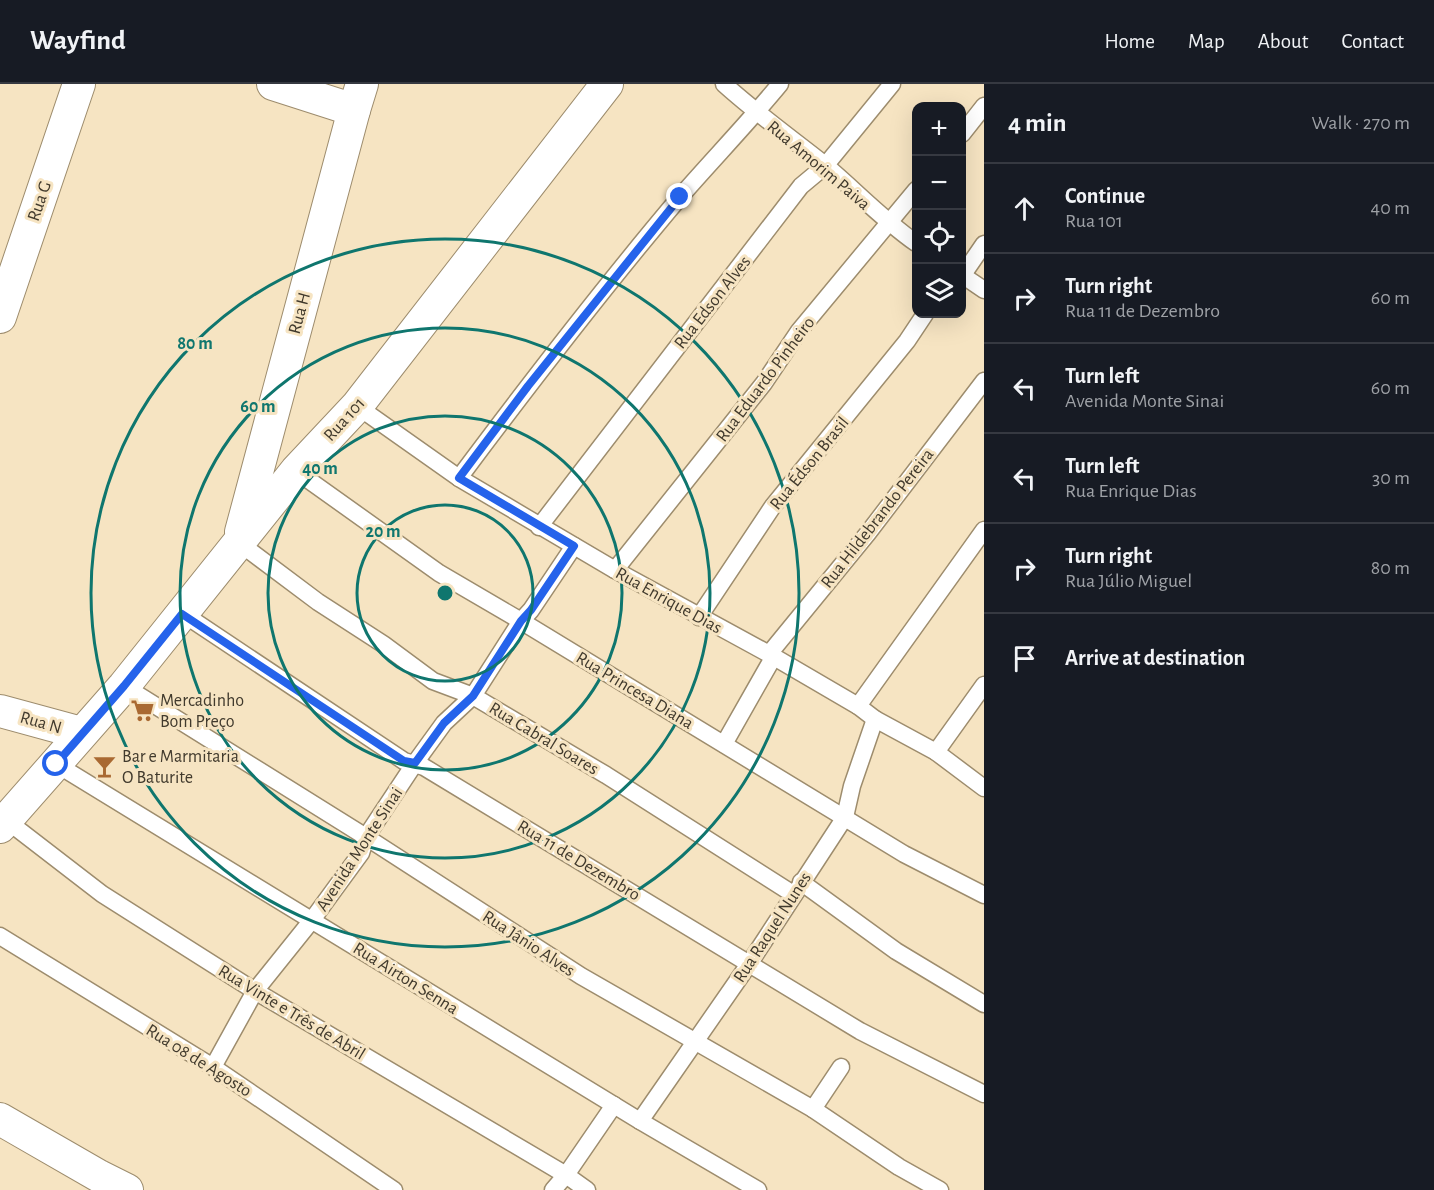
<!DOCTYPE html>
<meta charset="utf-8">
<style>
body{margin:0;font-family:"Alegreya Sans",sans-serif;background:#20242c;color:#f1f3f6}
.controls{position:absolute;right:18px;top:18px;display:grid;overflow:hidden;border-radius:12px;box-shadow:0 6px 24px #0002}
.controls button{width:54px;height:54px;display:grid;place-items:center;padding:0;border:0;border-bottom:2px solid #363941;background:#171b24;color:#f1f3f6;font:30px sans-serif}
.stop{position:absolute;width:18px;height:18px;margin:-14px;border:4px solid #2563eb;border-radius:50%;background:#fff}
.stop.end{background:#2563eb;border-color:#fff;box-shadow:0 2px 6px #0008}
.list{margin:0;padding:0;list-style:none}
h2{display:flex;justify-content:space-between;align-items:center;height:78px;margin:0;padding:0 24px;font-size:26px}
h2 small{font-size:20px;font-weight:400;color:#9ea1a6}
.list li{display:grid;grid-template-columns:39px 1fr auto;gap:18px;align-items:center;box-sizing:border-box;height:90px;padding:0 24px;border-top:2px solid #363941}
.list b{display:block;font-size:22px;white-space:nowrap}
.list p{margin:0;font-size:20px;white-space:nowrap;color:#9ea1a6}
.list em{font-size:20px;font-style:normal;color:#9ea1a6}
.icon{flex:none;width:33px;height:33px;fill:none;stroke:currentColor;stroke-width:2;stroke-linecap:round;stroke-linejoin:round}
.map{position:relative;flex:none;width:984px;height:1106px;overflow:hidden}
header{display:flex;align-items:center;gap:36px;box-sizing:border-box;height:84px;padding:0 30px;background:#171b24;border-bottom:2px solid #363941}
header strong{font-size:28px}
nav{display:flex;gap:33px;margin-inline-start:auto;font-size:21px}
main{display:flex}
aside{flex:1;background:#171b24}
.map>svg:first-child{display:block}
</style>
<header>
<strong>Wayfind</strong>
<nav><a>Home</a><a>Map</a><a>About</a><a>Contact</a></nav>
</header>
<main>
<div class="map">
<svg width="984" height="1106" viewBox="0 0 984 1106">
<rect width="100%" height="100%" fill="#f6e4c2"/>
<g fill="none" stroke-linecap="round" stroke-linejoin="round">
<defs>
<g id="service">
<path d="M 724,0 C 756,29 791,54 825,81 C 856,107 883,136 916,159"/>
<path d="M 962,50 L 984,22"/>
<path d="M 962,191 L 984,206"/>
<path d="M 962,192 L 984,160"/>
<path d="M 357,322 L 459,394 L 615,486 L 769,570 L 858,622 L 875,635 L 936,668 L 984,704"/>
<path d="M 296,387 L 439,489 L 521,537 L 904,770 L 984,811"/>
<path d="M 459,394 C 530,299 603,204 680,113 C 713,75 748,39 780,0"/>
<path d="M 539,443 L 801,102 L 825,82 L 892,0"/>
<path d="M 238,458 L 318,518 L 383,560 L 433,597 L 473,612 L 606,691 L 793,810"/>
<path d="M 615,486 L 764,299 L 799,247 L 916,106"/>
<path d="M 182,529 L 404,677 L 424,683 L 860,947 L 984,1010"/>
<path d="M 699,533 L 773,422 L 907,257 L 925,230"/>
<path d="M 769,570 L 868,449 L 984,297"/>
<path d="M 124,602 L 366,753 L 581,892 L 813,1025 L 899,1083 L 940,1106"/>
<path d="M 858,622 L 984,446"/>
<path d="M 724,660 L 774,572"/>
<path d="M 936,668 L 984,601"/>
<path d="M 56,680 L 640,1037 L 758,1106"/>
<path d="M 6,736 L 102,810 L 255,907 L 566,1091 L 587,1106"/>
<path d="M 801,798 L 896,867 L 984,920"/>
<path d="M 0,852 L 213,983 L 394,1106"/>
<path d="M 213,983 L 255,907 L 312,836 L 361,769 L 366,753 L 415,679 L 444,639 L 473,612 L 521,537 L 531,526 L 574,462"/>
<path d="M 813,1025 L 841,983"/>
<path d="M 640,1037 L 749,880 L 845,733 L 852,702 L 875,635"/>
<path d="M 553,1106 L 566,1091 L 614,1021"/>
</g>
<g id="minor">
<path d="M 273,0 L 354,26"/>
<path d="M 0,233 L 79,0"/>
<path d="M 241,448 L 354,26 L 362,0"/>
<path d="M 0,627 L 81,649"/>
<path d="M 0,743 L 124,602 L 296,387 L 357,322 L 607,0"/>
<path d="M 0,1035 L 99,1092 L 127,1106"/>
</g>
</defs>
<use href="#service" stroke="#9d8c6d" stroke-width="19"/>
<use href="#minor" stroke="#9d8c6d" stroke-width="34"/>
<use href="#service" stroke="#fff" stroke-width="16"/>
<use href="#minor" stroke="#fff" stroke-width="32"/>
</g>
<g fill="none" stroke-linecap="round" stroke-linejoin="round">
<path stroke="#2563eb" stroke-width="8" d="M 56,680 L 124,602 L 182,530 L 404,677 L 415,679 L 444,639 L 473,612 L 521,537 L 531,526 L 574,462 L 459,394 L 528,302 L 680,113"/>
</g>
<g fill="none" stroke="#0f766e" stroke-width="3">
<circle cx="445" cy="509" r="88"/>
<circle cx="445" cy="509" r="177"/>
<circle cx="445" cy="509" r="265"/>
<circle cx="445" cy="509" r="354"/>
</g>
<defs>
<symbol id="supermarket-bare" viewBox="-9 -9 18 18"><path d="M-6-5.5h2.5l.6 2H6L4.5 2H-2.5L-4.4-4H-6ZM-1.5 3.2a1.3 1.3 0 1 0 .1 0ZM3 3.2a1.3 1.3 0 1 0 .1 0Z" fill="#a96932" stroke="#f6e4c2" stroke-width="2.5" paint-order="stroke"/></symbol>
<symbol id="bar-bare" viewBox="-9 -9 18 18"><path d="M-6-5H6L.8 .8V4.5H3.5V6h-7V4.5H-.8V.8Z" fill="#a96932" stroke="#f6e4c2" stroke-width="2.5" paint-order="stroke"/></symbol>
</defs>
<g fill-rule="evenodd">
<use href="#supermarket-bare" x="126" y="610" width="33" height="33"/>
<use href="#bar-bare" x="88" y="666" width="33" height="33"/>
</g>
<g text-anchor="middle" stroke-width="6" stroke-linejoin="round" paint-order="stroke">
<g font-size="18" fill="#413a2d" stroke="#f6e4c2">
<text transform="translate(819 81) rotate(40)" y="6">Rua Amorim Paiva</text>
<text transform="translate(39 117) rotate(-71)" y="6">Rua G</text>
<text transform="translate(712 218) rotate(-52)" y="6">Rua Edson Alves</text>
<text transform="translate(299 229) rotate(-75)" y="6">Rua H</text>
<text transform="translate(765 295) rotate(-53)" y="6">Rua Eduardo Pinheiro</text>
<text transform="translate(344 335) rotate(-48)" y="6">Rua 101</text>
<text transform="translate(809 379) rotate(-51)" y="6">Rua Édson Brasil</text>
<text transform="translate(877 434) rotate(-52)" y="6">Rua Hildebrando Pereira</text>
<text transform="translate(669 516) rotate(29)" y="6">Rua Enrique Dias</text>
<text transform="translate(635 606) rotate(31)" y="6">Rua Princesa Diana</text>
<text transform="translate(41 638) rotate(16)" y="6">Rua N</text>
<text transform="translate(544 654) rotate(31)" y="6">Rua Cabral Soares</text>
<text transform="translate(359 765) rotate(-57)" y="6">Avenida Monte Sinai</text>
<text transform="translate(579 776) rotate(31)" y="6">Rua 11 de Dezembro</text>
<text transform="translate(772 843) rotate(-57)" y="6">Rua Raquel Nunes</text>
<text transform="translate(529 859) rotate(33)" y="6">Rua Jânio Alves</text>
<text transform="translate(406 894) rotate(32)" y="6">Rua Airton Senna</text>
<text transform="translate(292 928) rotate(31)" y="6">Rua Vinte e Três de Abril</text>
<text transform="translate(199 976) rotate(32)" y="6">Rua 08 de Agosto</text>
</g>
<g font-size="18" fill="#413a2d" stroke="#f6e4c2" text-anchor="start">
<text x="160" y="622">Mercadinho<tspan x="160" dy="21">Bom Preço</tspan></text>
<text x="122" y="678">Bar e Marmitaria<tspan x="122" dy="21">O Baturite</tspan></text>
</g>
</g>
<circle cx="445" cy="509" r="9" fill="#0f766e" stroke="#f6e4c2" stroke-width="3"/>
<g font-size="18" text-anchor="middle" font-weight="bold" fill="#0f766e" stroke="#f6e4c2" stroke-width="6" stroke-linejoin="round" paint-order="stroke">
<text x="195" y="265">80 m</text>
<text x="258" y="328">60 m</text>
<text x="320" y="390">40 m</text>
<text x="383" y="453">20 m</text>
</g>
</svg>
<div class="controls">
<button>+</button>
<button>−</button>
<button><svg class="icon" aria-label="locate" viewBox="0 0 24 24"><circle cx="12" cy="12" r="6"/><path d="M12 2v4M12 18v4M2 12h4M18 12h4"/></svg></button>
<button><svg class="icon" aria-label="layers" viewBox="0 0 24 24"><path d="M12 4l9 5-9 5-9-5zM3 14l9 5 9-5"/></svg></button>
</div>
<div class="stop" style="left:56px;top:680px"></div>
<div class="stop end" style="left:680px;top:113px"></div>
</div>
<aside>
<h2>4 min<small>Walk · 270 m</small></h2>
<ul class="list">
<li><svg class="icon" aria-label="ahead" viewBox="0 0 24 24"><path d="M12 20V5M6 11l6-6 6 6"/></svg><div><b>Continue</b><p>Rua 101</p></div><em>40 m</em></li>
<li><svg class="icon" aria-label="right" viewBox="0 0 24 24"><path d="M7 20v-9h11M14 6l5 5-5 5"/></svg><div><b>Turn right</b><p>Rua 11 de Dezembro</p></div><em>60 m</em></li>
<li><svg class="icon" aria-label="left" viewBox="0 0 24 24"><path d="M17 20v-9H6M10 6l-5 5 5 5"/></svg><div><b>Turn left</b><p>Avenida Monte Sinai</p></div><em>60 m</em></li>
<li><svg class="icon" aria-label="left" viewBox="0 0 24 24"><path d="M17 20v-9H6M10 6l-5 5 5 5"/></svg><div><b>Turn left</b><p>Rua Enrique Dias</p></div><em>30 m</em></li>
<li><svg class="icon" aria-label="right" viewBox="0 0 24 24"><path d="M7 20v-9h11M14 6l5 5-5 5"/></svg><div><b>Turn right</b><p>Rua Júlio Miguel</p></div><em>80 m</em></li>
<li><svg class="icon" aria-label="arrive" viewBox="0 0 24 24"><path d="M6 21V4h12l-3 4 3 4H6"/></svg><div><b>Arrive at destination</b></div></li>
</ul>
</aside>
</main>
